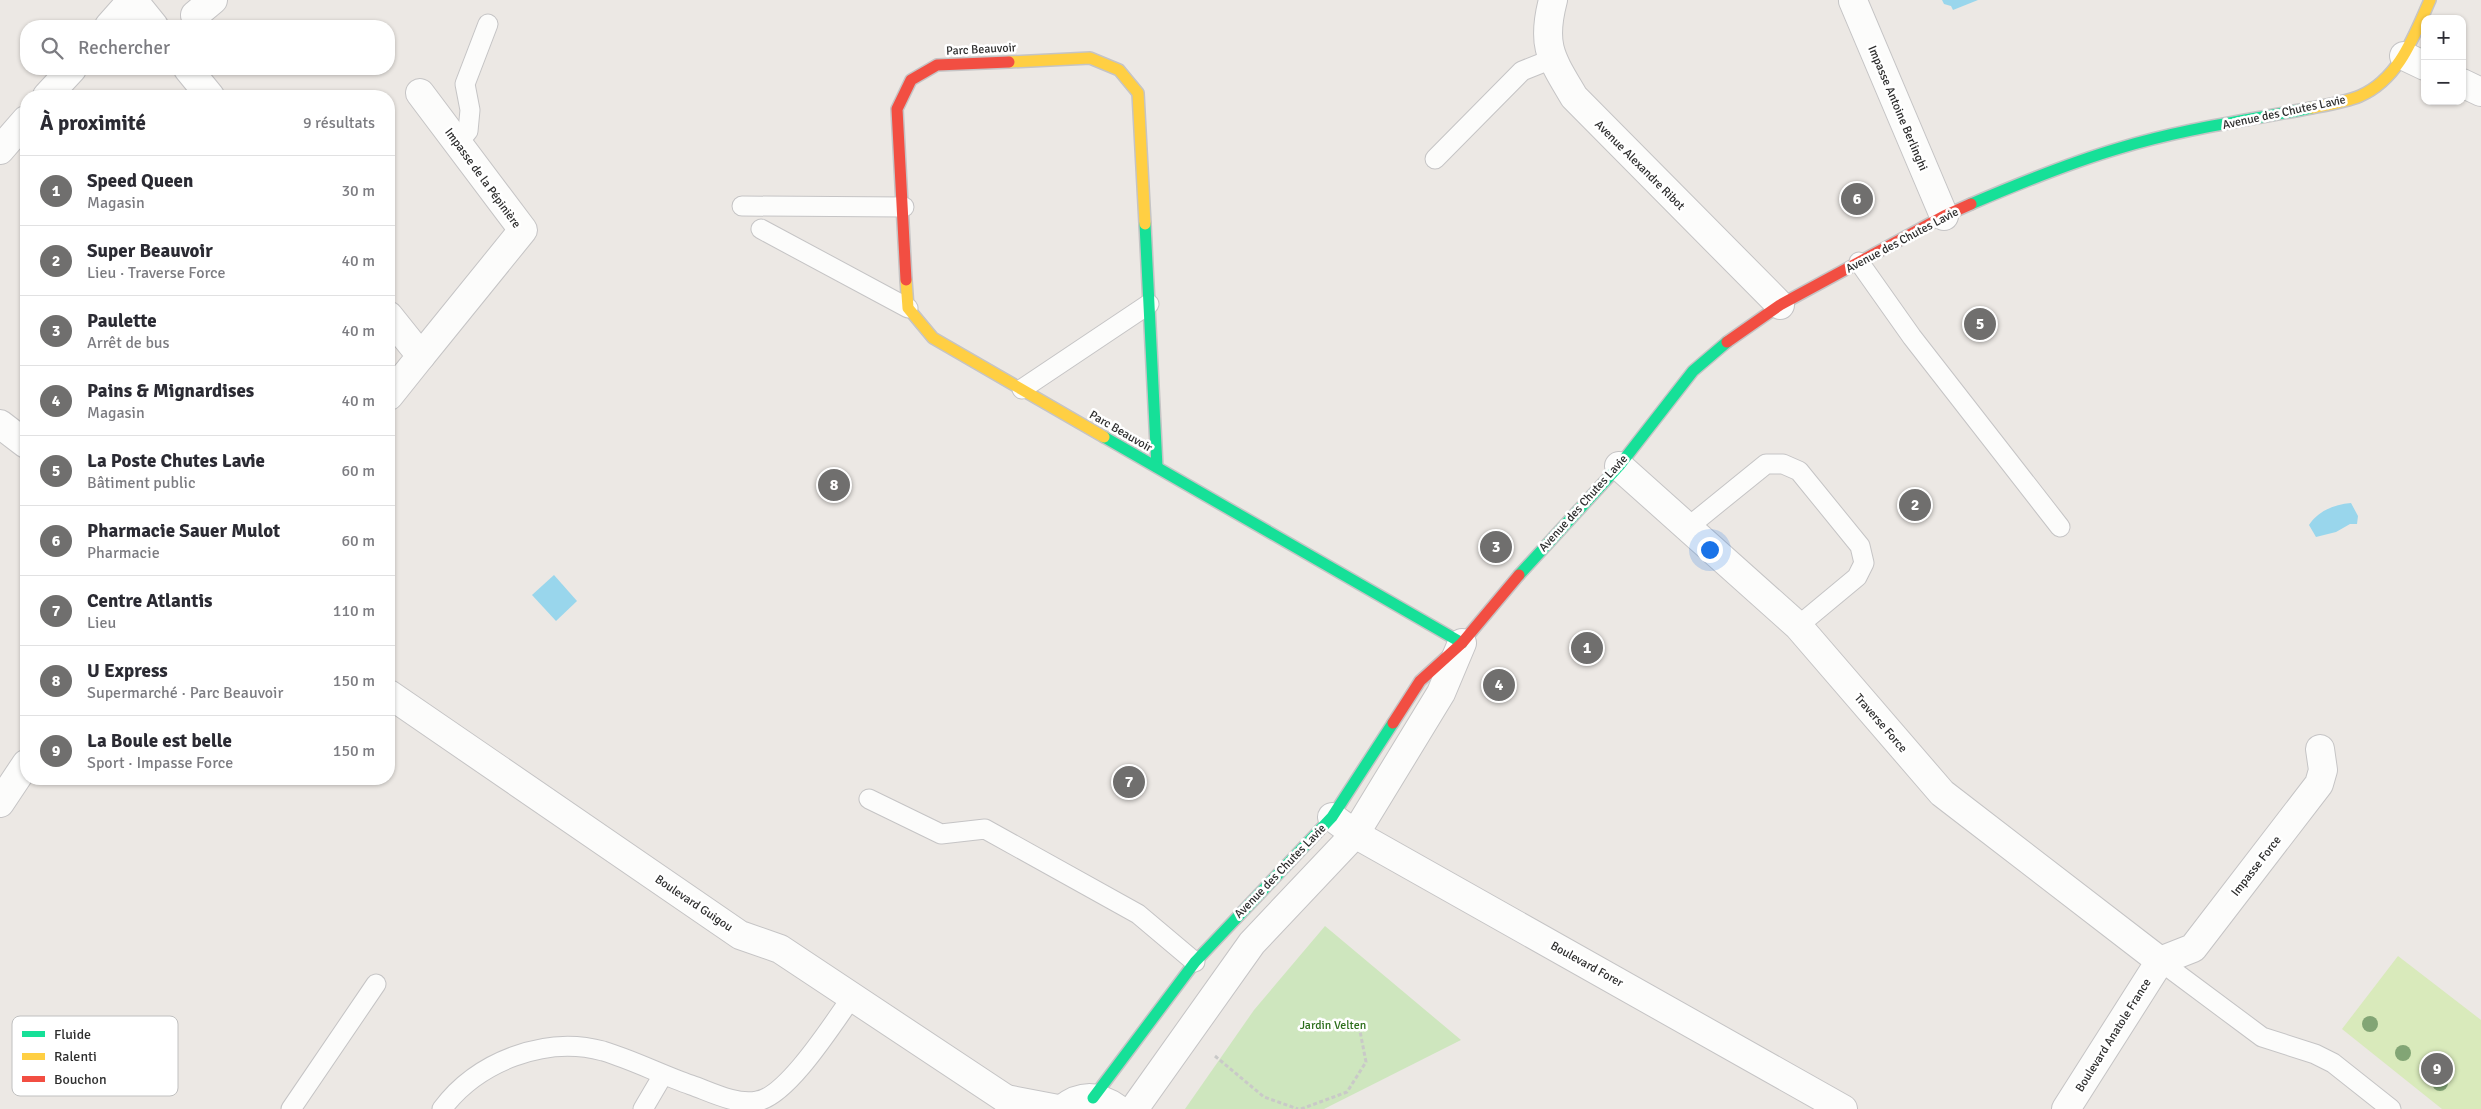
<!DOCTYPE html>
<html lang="fr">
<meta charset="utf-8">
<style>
body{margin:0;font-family:Signika,sans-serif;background:#f2f2f3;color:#2b2b33}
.controls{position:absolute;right:15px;top:15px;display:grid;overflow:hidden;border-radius:10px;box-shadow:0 1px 4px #0004}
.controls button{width:45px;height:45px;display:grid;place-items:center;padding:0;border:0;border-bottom:1px solid #e1e1e2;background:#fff;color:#2b2b33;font:25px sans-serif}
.you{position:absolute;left:1709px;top:549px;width:18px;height:18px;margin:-12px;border:4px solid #fff;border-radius:50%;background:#1a73e8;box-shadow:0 0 0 8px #1a73e833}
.badge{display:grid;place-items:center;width:32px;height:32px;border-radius:50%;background:#706f6e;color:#fff;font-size:16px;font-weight:700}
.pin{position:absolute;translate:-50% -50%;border:2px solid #fff;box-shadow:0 1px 5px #0006}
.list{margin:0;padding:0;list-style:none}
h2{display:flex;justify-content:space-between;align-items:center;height:65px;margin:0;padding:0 20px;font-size:21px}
h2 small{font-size:16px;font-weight:400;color:#7c7c81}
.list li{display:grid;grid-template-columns:32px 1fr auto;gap:15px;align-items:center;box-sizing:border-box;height:70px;padding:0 20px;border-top:1px solid #e1e1e2}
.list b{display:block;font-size:19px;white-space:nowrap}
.list p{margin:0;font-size:16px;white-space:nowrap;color:#7c7c81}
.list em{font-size:16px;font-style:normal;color:#7c7c81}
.icon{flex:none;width:28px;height:28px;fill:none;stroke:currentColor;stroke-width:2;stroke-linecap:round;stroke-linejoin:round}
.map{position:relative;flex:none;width:2481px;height:1109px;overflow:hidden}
.search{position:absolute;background:#fff;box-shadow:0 1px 4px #0004;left:20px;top:20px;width:375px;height:55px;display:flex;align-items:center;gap:12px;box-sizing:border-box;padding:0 18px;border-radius:20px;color:#7c7c81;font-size:19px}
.panel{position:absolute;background:#fff;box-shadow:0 1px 4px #0004;left:20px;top:90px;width:375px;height:695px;border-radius:20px}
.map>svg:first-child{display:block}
</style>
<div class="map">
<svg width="2481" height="1109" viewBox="0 0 2481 1109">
<rect width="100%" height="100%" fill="#ece8e4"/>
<path fill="#cee6be" d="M 1325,926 L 1461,1040 L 1324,1109 L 1185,1109 L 1254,1010 Z"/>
<path fill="#d9eabb" d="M 2398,956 L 2481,1020 L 2481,1109 L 2442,1109 L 2342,1029 Z"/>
<g fill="#99d6ec">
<path d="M 1942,0 L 1978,0 L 1953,10 L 1951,6 L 1944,4 Z"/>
<path d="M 2351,503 L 2358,516 L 2357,524 L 2350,524 L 2336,532 L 2316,537 L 2309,525 C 2318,511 2335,504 2351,503 Z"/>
<path d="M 554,575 L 577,601 L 556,621 L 532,595 Z"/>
</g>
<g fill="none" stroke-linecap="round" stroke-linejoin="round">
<defs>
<g id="lane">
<path d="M 458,143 L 468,131 L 470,110 L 465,84 L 488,24"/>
<path d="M 1435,159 L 1522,71 L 1552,59"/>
<path d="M 742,206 L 904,207"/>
<path d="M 761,229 L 908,308"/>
<path d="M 1859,262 L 1912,337 L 2060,527"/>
<path d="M 1022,389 L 1149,304"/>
<path d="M 1687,528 L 1766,464 L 1783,464 L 1799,471 L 1860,546 L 1864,563 L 1857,577 L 1798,626"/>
<path d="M 869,799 L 941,834 L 985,829 L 1138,914 L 1195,962"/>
<path d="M 2160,961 L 2262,1037 L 2315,1054 L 2333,1063 L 2391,1109"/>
<path d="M 291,1109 L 376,984"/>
<path d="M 442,1109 C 477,1062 545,1035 603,1051 C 633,1060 662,1075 691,1085 C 711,1092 735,1105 757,1101 C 787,1097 834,1022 852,997"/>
<path d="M 643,1109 L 663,1075"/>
</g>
<g id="street">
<path d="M 133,0 L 154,26"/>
<path d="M 1553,0 C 1541,46 1551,58 1574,97 L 1780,305"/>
<path d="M 1853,1 L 1944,216"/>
<path d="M 195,15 L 213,0"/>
<path d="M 109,26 L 132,0"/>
<path d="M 2404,56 L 2425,66"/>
<path d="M 188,69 L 210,96"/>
<path d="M 2462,83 L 2481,92"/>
<path d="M 420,93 L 523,230 L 421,356"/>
<path d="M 47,96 L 72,69"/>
<path d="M 0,150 L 26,120"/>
<path d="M 389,316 L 421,356 L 389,396"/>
<path d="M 0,424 L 26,444"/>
<path d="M 1619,466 L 1798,626 L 1942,793 L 2160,961"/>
<path d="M 389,694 L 740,935 L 780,949 L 1006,1099 L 1017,1109"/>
<path d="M 0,803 L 26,764"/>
<path d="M 1332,817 L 1355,834 L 1843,1109"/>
<path d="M 2160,961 L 2193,948 L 2319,784 L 2323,770 L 2320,749"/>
<path d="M 1006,1099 L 1058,1109"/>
<path d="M 1062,1109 C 1081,1094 1099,1095 1118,1109"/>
<path d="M 1134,1109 L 1252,943 L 1355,834 L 1441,693 L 1462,643"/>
<path d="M 2066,1109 L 2160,961"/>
</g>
<g id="fast">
<path d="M 1971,204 C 2020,183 2069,163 2120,148 C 2182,129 2248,120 2311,108"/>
<path d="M 1145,224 L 1157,467"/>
<path d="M 1104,437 L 1462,643"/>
<path d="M 1519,575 L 1619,466 L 1693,371 L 1727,342"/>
<path d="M 1093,1098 L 1195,962 L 1332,817 L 1393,723"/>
</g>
<g id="slow">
<path d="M 1009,62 L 1090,58 L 1119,70 L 1138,93 L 1145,224"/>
<path d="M 2311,108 C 2327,105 2346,102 2360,96 C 2399,79 2414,36 2430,0"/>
<path d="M 906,280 L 908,308 L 933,338 L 1104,437"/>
</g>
<g id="jam">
<path d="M 906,280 L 897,109 L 911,80 L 937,65 L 1009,62"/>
<path d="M 1727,342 L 1780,305 L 1944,216 L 1971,204"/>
<path d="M 1393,723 L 1420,681 L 1462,643 L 1519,575"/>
</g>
</defs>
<use href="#lane" stroke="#c5c4c5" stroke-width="21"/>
<use href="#street" stroke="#c5c4c5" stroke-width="30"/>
<use href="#fast" stroke="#c5c4c5" stroke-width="14"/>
<use href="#slow" stroke="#c5c4c5" stroke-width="14"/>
<use href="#jam" stroke="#c5c4c5" stroke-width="14"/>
<g stroke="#c9c9c8" stroke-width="3" stroke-dasharray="4 2.5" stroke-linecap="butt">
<path d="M 1215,1056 L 1264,1097 L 1298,1109"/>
<path d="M 1301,1109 L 1347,1092 L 1366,1062 L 1359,1026"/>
</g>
<use href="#lane" stroke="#fcfcfb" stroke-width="19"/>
<use href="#street" stroke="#fcfcfb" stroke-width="28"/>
<use href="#fast" stroke="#16e098" stroke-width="11"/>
<use href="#slow" stroke="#ffcf43" stroke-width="11"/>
<use href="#jam" stroke="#f24e42" stroke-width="11"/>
</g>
<g fill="#82a575">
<circle cx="2370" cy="1024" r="8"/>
<circle cx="2403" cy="1053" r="8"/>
<circle cx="2440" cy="1083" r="8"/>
</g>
<g text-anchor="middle" stroke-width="5" stroke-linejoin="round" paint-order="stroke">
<g font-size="12" fill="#2e2e2e" stroke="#fff">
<text transform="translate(981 49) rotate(-3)" y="4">Parc Beauvoir</text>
<text transform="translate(1898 108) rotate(67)" y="4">Impasse Antoine Berlinghi</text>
<text transform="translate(2284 112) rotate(-12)" y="4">Avenue des Chutes Lavie</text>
<text transform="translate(1640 165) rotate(45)" y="4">Avenue Alexandre Ribot</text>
<text transform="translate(483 178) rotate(54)" y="4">Impasse de la Pépinière</text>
<text transform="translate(1902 240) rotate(-28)" y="4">Avenue des Chutes Lavie</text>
<text transform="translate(1121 431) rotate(30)" y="4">Parc Beauvoir</text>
<text transform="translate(1583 503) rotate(-48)" y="4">Avenue des Chutes Lavie</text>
<text transform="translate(1881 723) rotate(49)" y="4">Traverse Force</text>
<text transform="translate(2256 866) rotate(-52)" y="4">Impasse Force</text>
<text transform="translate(1280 871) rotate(-46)" y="4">Avenue des Chutes Lavie</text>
<text transform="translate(694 903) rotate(34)" y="4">Boulevard Guigou</text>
<text transform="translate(1587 964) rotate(29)" y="4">Boulevard Forer</text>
<text transform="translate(2113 1035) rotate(-58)" y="4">Boulevard Anatole France</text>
</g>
<g font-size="12" fill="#2c6e1b" stroke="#fff">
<text x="1333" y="1029">Jardin Velten</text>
</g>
</g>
<rect x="12" y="1016" width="166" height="80" rx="8" fill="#fff" stroke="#c0c0c0" stroke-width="1"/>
<rect x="22" y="1031" width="23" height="6" fill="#16e098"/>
<rect x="22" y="1053" width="23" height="7" fill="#ffcf43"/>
<rect x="22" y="1076" width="23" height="6" fill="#f24e42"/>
<g font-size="14" fill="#2e2e2e">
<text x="54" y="1039">Fluide</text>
<text x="54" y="1061">Ralenti</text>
<text x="54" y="1084">Bouchon</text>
</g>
</svg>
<div class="controls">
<button>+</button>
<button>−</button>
</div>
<div class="you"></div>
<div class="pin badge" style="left:1587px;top:648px">1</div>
<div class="pin badge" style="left:1915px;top:505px">2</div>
<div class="pin badge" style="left:1496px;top:547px">3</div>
<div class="pin badge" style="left:1499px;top:685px">4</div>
<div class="pin badge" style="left:1980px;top:324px">5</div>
<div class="pin badge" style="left:1857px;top:199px">6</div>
<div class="pin badge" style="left:1129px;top:782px">7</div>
<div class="pin badge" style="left:834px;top:485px">8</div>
<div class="pin badge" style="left:2437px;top:1069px">9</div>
<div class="search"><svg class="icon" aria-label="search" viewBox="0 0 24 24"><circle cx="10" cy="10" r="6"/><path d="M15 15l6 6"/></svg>Rechercher</div>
<section class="panel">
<h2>À proximité<small>9 résultats</small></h2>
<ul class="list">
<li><span class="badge">1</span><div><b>Speed Queen</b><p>Magasin</p></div><em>30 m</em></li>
<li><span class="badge">2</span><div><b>Super Beauvoir</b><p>Lieu · Traverse Force</p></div><em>40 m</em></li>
<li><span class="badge">3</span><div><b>Paulette</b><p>Arrêt de bus</p></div><em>40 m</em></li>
<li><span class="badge">4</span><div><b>Pains &amp; Mignardises</b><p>Magasin</p></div><em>40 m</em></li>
<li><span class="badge">5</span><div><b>La Poste Chutes Lavie</b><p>Bâtiment public</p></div><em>60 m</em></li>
<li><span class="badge">6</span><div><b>Pharmacie Sauer Mulot</b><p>Pharmacie</p></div><em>60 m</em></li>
<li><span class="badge">7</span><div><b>Centre Atlantis</b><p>Lieu</p></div><em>110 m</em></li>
<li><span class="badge">8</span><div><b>U Express</b><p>Supermarché · Parc Beauvoir</p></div><em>150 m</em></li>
<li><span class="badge">9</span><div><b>La Boule est belle</b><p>Sport · Impasse Force</p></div><em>150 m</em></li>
</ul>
</section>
</div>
